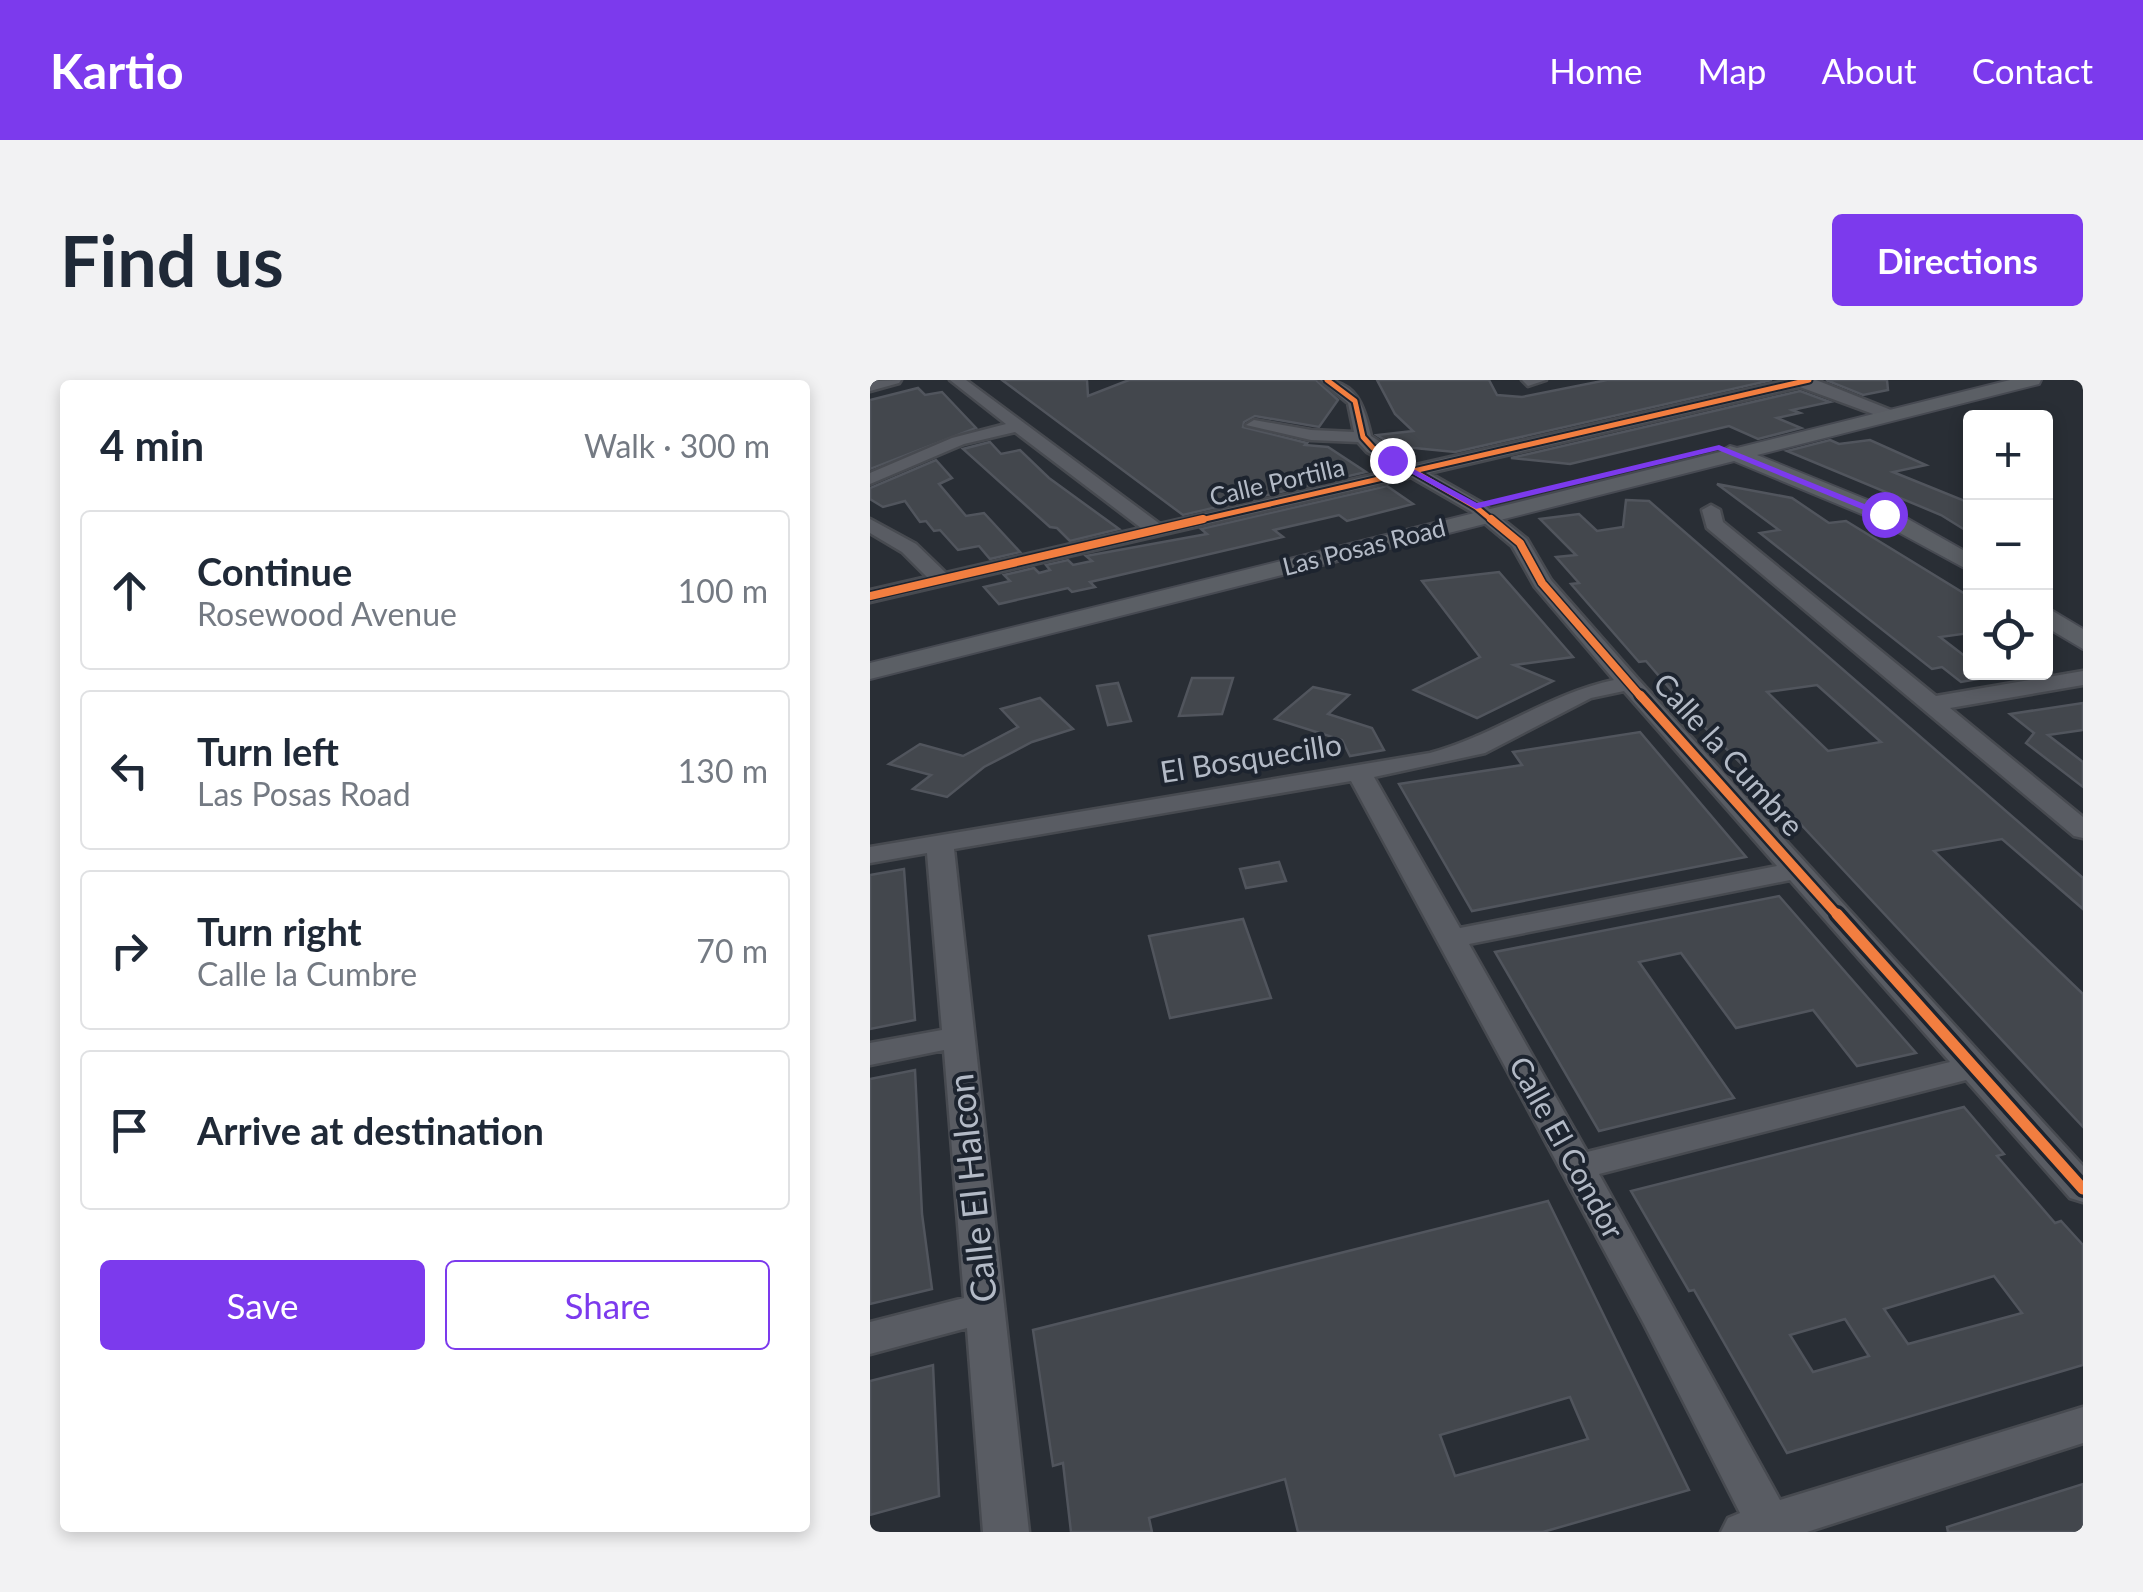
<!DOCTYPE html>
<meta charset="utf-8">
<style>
body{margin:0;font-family:Lato,sans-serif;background:#f2f2f3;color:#1f2937}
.controls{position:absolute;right:30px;top:30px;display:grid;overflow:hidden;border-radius:10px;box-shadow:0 5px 15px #0003}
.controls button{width:90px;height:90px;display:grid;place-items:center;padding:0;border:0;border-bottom:2px solid #e0e1e3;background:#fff;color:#1f2937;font:50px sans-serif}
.stop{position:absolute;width:30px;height:30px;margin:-22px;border:8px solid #7c3aed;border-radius:50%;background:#fff}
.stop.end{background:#7c3aed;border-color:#fff;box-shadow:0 2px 10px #0008}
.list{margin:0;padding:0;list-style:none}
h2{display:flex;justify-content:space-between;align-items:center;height:130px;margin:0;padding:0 40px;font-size:42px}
h2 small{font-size:32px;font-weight:400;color:#747a83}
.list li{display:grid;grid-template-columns:65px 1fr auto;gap:30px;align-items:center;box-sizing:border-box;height:160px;margin:0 20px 20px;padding:0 20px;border:2px solid #e0e1e3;border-radius:10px}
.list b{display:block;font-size:38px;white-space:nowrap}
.list p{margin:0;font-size:32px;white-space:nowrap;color:#747a83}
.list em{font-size:32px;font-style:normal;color:#747a83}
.actions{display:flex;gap:20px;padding:30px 40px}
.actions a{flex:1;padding:22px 0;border:2px solid #7c3aed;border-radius:10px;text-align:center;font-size:35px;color:#7c3aed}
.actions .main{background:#7c3aed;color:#fff}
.icon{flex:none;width:55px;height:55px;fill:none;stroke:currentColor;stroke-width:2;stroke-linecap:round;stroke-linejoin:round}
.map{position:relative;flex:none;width:1213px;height:1152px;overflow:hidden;border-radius:10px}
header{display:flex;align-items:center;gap:60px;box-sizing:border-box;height:140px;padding:0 50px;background:#7c3aed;color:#fff}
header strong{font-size:48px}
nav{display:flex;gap:55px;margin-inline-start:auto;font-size:35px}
.intro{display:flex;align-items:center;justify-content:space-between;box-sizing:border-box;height:240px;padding:0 60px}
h1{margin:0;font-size:70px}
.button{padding:25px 45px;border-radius:10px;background:#7c3aed;color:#fff;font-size:35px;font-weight:700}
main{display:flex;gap:60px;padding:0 60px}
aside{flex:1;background:#fff;border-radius:10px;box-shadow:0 5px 15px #0003}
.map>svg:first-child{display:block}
</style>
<header>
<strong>Kartio</strong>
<nav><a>Home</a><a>Map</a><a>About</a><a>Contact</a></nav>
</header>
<div class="intro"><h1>Find us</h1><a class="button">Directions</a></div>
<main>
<aside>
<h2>4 min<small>Walk · 300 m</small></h2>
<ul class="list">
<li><svg class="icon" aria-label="ahead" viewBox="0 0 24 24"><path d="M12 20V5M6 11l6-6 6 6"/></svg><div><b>Continue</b><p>Rosewood Avenue</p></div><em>100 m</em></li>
<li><svg class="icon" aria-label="left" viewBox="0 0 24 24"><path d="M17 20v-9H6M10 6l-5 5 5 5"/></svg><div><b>Turn left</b><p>Las Posas Road</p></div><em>130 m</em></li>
<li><svg class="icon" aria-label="right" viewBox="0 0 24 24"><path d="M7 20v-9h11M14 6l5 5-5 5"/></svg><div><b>Turn right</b><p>Calle la Cumbre</p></div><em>70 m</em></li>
<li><svg class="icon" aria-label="arrive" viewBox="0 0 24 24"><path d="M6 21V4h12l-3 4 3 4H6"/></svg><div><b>Arrive at destination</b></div></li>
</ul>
<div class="actions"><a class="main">Save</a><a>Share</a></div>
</aside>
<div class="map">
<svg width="1213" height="1152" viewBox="0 0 1213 1152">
<rect width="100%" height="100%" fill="#292e35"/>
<g fill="#43474d" stroke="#51555d" stroke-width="2.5" fill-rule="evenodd">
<path d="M 132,0 L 217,0 L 218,16 L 259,0 L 446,0 L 468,20 L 449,47 L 385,36 L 374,42 L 373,47 L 437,63 L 435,65 L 458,67 L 496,92 L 313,135 Z"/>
<path d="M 507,0 L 619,0 L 627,15 L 652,17 L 737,0 L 902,0 L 585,72 L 524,66 L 507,55 L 543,51 L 525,34 Z"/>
<path d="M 956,0 L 1017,0 L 1018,10 L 993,15 Z"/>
<path d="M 48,8 L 55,15 L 72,12 L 106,48 L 0,89 L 0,20 Z"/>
<path d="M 930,11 L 960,22 L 922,30 L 930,33 L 907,38 L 931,48 L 888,59 L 859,46 L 700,84 L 641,78 Z"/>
<path d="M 960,60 L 969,64 L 1000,60 L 1056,85 L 1023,92 L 1100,123 L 1100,153 L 1071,135 L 917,71 Z"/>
<path d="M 120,62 L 131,74 L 150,70 L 179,98 L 249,149 L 200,161 L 187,148 L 180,147 L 93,69 Z"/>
<path d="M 66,80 L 82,98 L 69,104 L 96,136 L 114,133 L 150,172 L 120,179 L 109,166 L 88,170 L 70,150 L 64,151 L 56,141 L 50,142 L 35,121 L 13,127 L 0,119 L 0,108 Z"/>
<path d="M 847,104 L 922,118 L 959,143 L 976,141 L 1100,217 L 1100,253 L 1070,257 L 1100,280 L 1100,292 L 1114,292 L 1120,297 L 1091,302 L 1072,287 L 1062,289 L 890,153 L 909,150 Z"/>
<path d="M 517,106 L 543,124 L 477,141 L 469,135 L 404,150 L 413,157 L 220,202 L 225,207 L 202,212 L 198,208 L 129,224 L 114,207 L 140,201 L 134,195 L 164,188 L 169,193 L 180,190 L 176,185 L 198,180 L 203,185 L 222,181 L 216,176 L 337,154 L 331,149 Z"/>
<path d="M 756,120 L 779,121 L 1213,498 L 1213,529 L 1132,459 L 1064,471 L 1213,614 L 1213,747 L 910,422 L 826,339 L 776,281 L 769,282 L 701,204 L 709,203 L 686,177 L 706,175 L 670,139 L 709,134 L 727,151 L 753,147 ZM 947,305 L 1011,362 L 958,371 L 897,312 Z"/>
<path d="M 629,192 L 703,277 L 644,285 L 683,301 L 607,338 L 544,310 L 610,277 L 552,201 Z"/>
<path d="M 322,298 L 363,298 L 352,334 L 309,336 Z"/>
<path d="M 248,303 L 261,341 L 238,345 L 227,306 Z"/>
<path d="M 443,307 L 479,315 L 458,334 L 502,348 L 514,370 L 480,376 L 472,360 L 405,339 Z"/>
<path d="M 170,318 L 203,349 L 162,362 L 114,387 L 77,417 L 43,409 L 61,395 L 19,384 L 50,364 L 93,376 L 148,347 L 131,329 Z"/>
<path d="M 1213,323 L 1213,350 L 1178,355 L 1213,382 L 1213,407 L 1156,363 L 1164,353 L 1140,334 Z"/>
<path d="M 770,352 L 876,477 L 602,531 L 529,404 L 652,385 L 643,372 Z"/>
<path d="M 409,482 L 416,501 L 376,508 L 370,489 Z"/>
<path d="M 34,489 L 45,640 L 0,649 L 0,495 Z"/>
<path d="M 909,516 L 1046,673 L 987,686 L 943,630 L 866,648 L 811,573 L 769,582 L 864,718 L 729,751 L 625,572 Z"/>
<path d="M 373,539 L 401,618 L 300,638 L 279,556 Z"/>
<path d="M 45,690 L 52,834 L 62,909 L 0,924 L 0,699 Z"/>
<path d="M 1094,727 L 1134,774 L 1127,776 L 1185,843 L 1191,841 L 1213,865 L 1213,985 L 917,1073 L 824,910 L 819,911 L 761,811 ZM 1124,896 L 1152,933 L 1038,964 L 1014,929 ZM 975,939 L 999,976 L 943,992 L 920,955 Z"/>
<path d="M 678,821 L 819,1110 L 673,1152 L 428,1152 L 415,1099 L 279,1138 L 282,1152 L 201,1152 L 193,1083 L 183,1086 L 163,950 ZM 700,1017 L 718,1059 L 585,1096 L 570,1055 Z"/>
<path d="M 63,985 L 69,1116 L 0,1135 L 0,1001 Z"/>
<path d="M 1213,1104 L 1213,1152 L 1078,1152 L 1077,1147 Z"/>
</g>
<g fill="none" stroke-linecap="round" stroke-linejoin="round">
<defs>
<g id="minor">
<path d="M 31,0 L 29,3 L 0,11 L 0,1 Z"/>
<path d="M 80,0 L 96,0 L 290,144 L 528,89 L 497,72 L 488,62 L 441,60 L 376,45 L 384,40 L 441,50 L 484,52 L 478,23 L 450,0 C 486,0 494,25 501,56 L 546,85 L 919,0 L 946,0 L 1026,32 L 1026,38 L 1014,38 L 930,7 L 559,93 L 612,123 L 657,159 L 681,200 L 767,298 L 1213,786 L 1213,822 L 1200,818 L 1096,700 L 729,794 L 910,1120 L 1213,1027 L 1213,1063 L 937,1152 L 851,1152 L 858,1138 L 870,1133 L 774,944 L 481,401 L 84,469 L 159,1152 L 113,1152 L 97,948 L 0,974 L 0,942 L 94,918 L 74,670 L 0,685 L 0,663 L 72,650 L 57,473 L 0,483 L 0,467 L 560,373 C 624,356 678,314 744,300 L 665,207 L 642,166 L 600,131 L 541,97 L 0,222 L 0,210 L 57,197 L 32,172 L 0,153 L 0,139 L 46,164 L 76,193 L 271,148 L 145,52 L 94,64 L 0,104 L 0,93 L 82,58 L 136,44 ZM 754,311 L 907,486 L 590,548 L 504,397 L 615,373 L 721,318 ZM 920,500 L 1080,682 L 717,772 L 599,564 Z"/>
<path d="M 652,0 L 676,0 L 658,6 Z"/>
<path d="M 841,125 L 850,130 L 853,142 L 1066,316 L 1213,291 L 1213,305 L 1080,328 L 1213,437 L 1213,458 L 1204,456 L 837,148 L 832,130 Z"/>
</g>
<g id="major">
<path d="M 1140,0 L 1171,0 L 1169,4 L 887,75 L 1022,130 L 1100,174 L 1100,191 L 1006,140 L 864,81 L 0,299 L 0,283 L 850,72 L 860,66 L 867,68 Z"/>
<path d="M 1176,227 L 1213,249 L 1213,269 L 1176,247 Z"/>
</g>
</defs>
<use href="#minor" stroke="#474a50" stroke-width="5"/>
<use href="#major" stroke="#474a52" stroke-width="4"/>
<use href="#minor" fill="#595c63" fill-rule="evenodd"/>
<use href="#major" fill="#5b5f65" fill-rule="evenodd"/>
<defs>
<g id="cycleway-far3">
<path d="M 457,0 L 485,21 L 493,57 L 503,68 L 606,127 L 624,142"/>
<path d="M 322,142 L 939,0"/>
</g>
<g id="cycleway-far2">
<path d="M 621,139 L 650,163 L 672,203 L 772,318"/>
<path d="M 0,216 L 333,139"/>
</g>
<path id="cycleway-far1" d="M 770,315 L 969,537"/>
<path id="cycleway" d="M 967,534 L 1213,809"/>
</defs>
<use href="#cycleway-far3" stroke="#1d242f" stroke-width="9"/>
<use href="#cycleway-far2" stroke="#1d242f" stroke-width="11"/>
<use href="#cycleway-far1" stroke="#1d242f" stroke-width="14"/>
<use href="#cycleway" stroke="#1d242f" stroke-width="18"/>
<use href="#cycleway-far3" stroke="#f27e40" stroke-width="5"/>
<use href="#cycleway-far2" stroke="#f27e40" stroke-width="8"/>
<use href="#cycleway-far1" stroke="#f27e40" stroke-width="9"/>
<use href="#cycleway" stroke="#f27e40" stroke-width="11"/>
</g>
<path fill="#7c3aed" d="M 849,65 L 1019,134 L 1011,137 L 848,70 L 606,129 L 517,80 L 525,79 L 607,123 Z"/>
<g text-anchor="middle" stroke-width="8" stroke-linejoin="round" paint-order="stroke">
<g font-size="25" fill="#b3bac6" stroke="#1d242f">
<text transform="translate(407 102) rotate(-13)" y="9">Calle Portilla</text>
<text transform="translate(494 167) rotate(-14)" y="9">Las Posas Road</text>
</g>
<g font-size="30" fill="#b3bac6" stroke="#1d242f">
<text transform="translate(858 375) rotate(48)" y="10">Calle la Cumbre</text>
<text transform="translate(381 379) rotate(-9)" y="10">El Bosquecillo</text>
<text transform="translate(696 768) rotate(61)" y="10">Calle El Condor</text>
</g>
<g font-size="35" fill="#b3bac6" stroke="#1d242f">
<text transform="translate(103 808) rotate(-96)" y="12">Calle El Halcon</text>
</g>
</g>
</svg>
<div class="controls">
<button>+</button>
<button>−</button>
<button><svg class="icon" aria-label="locate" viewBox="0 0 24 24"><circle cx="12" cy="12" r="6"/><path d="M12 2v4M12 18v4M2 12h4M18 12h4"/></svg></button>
</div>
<div class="stop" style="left:1014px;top:134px"></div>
<div class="stop end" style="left:522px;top:80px"></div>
</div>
</main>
